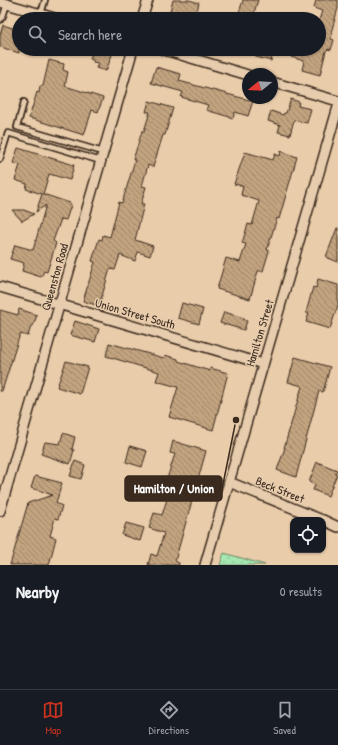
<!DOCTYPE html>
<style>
body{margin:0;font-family:"Patrick Hand",sans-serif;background:#20242c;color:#f1f3f6}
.controls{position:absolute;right:12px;bottom:12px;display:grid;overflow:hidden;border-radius:8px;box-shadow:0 1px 3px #0004}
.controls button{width:36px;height:36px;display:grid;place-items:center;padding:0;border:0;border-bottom:1px solid #363941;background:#171b24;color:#f1f3f6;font:20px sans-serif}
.compass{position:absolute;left:242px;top:68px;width:36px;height:36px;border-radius:50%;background:#171b24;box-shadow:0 1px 3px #0004;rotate:252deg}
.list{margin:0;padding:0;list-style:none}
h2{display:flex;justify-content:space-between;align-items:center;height:52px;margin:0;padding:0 16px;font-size:17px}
h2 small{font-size:13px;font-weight:400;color:#9ea1a6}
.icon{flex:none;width:22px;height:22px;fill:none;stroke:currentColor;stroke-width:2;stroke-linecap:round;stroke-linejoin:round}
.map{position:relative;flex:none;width:338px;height:565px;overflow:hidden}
.search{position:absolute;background:#171b24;box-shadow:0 1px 3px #0004;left:12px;right:12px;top:12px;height:44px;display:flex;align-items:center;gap:10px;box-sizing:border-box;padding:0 14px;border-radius:22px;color:#9ea1a6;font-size:15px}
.sheet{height:124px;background:#171b24}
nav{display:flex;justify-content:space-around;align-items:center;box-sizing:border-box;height:56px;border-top:1px solid #363941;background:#171b24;font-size:11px;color:#9ea1a6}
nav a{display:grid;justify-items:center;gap:2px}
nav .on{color:#c8321e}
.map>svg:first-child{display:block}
</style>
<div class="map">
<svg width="338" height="565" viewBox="0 0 338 565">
<defs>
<pattern id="grass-dots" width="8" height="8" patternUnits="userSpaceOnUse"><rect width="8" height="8" fill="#a6e8b1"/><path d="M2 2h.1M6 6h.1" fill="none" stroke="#90c798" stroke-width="1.8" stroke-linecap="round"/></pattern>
<pattern id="building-back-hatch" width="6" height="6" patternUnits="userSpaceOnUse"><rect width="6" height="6" fill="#c2a37f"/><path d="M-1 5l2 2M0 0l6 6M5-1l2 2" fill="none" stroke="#9f8567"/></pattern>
</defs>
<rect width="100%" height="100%" fill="#e9cca9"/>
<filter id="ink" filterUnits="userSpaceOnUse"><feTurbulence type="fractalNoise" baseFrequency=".025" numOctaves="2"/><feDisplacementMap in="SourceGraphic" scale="8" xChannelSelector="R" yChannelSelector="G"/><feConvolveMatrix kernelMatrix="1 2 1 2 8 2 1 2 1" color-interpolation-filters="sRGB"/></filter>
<g filter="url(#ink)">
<path fill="url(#grass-dots)" stroke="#708968" d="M 224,553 L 265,565 L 220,565 Z"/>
<g fill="url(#building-back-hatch)" stroke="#3b2a1e">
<path d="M 173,0 L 189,0 L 199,3 L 195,19 L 168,19 Z"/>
<path d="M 243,0 L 258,0 L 252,19 L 237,19 Z"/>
<path d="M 316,0 L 338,0 L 338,8 L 331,33 L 332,34 L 331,39 L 334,40 L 331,50 L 328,49 L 326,51 L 320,75 L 302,70 L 304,61 L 291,57 L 293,49 L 319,49 L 319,20 L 322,11 L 314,8 Z"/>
<path d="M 3,25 L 19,30 L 19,53 L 0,47 L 0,35 Z"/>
<path d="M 93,49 L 103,49 L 113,52 L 106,71 L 96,68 L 98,63 L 93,62 L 93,60 L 90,59 Z"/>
<path d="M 259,49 L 274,49 L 271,61 L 256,57 Z"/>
<path d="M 49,60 L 64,64 L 63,70 L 68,72 L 65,86 L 103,98 L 98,112 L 92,110 L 84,135 L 29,118 L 37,92 L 39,93 L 40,86 L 43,86 Z"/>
<path d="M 156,67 L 181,74 L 179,81 L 253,101 L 248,116 L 235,112 L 233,118 L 206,110 L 208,105 L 181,97 L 183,92 L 151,83 Z"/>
<path d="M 291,99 L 299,102 L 298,106 L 311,109 L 307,123 L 294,120 L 290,135 L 278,132 L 280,125 L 268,121 L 271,111 L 283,115 L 284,113 L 286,113 Z"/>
<path d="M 149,101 L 173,108 L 165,135 L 163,135 L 153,167 L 148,165 L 142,186 L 146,187 L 141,204 L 144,204 L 135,240 L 153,246 L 150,256 L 138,252 L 135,261 L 120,255 L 115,270 L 110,269 L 99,306 L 83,301 L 95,262 L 92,261 L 99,239 L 102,240 L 103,235 L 110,237 L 119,202 L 122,203 L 135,160 L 133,160 L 142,131 L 144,131 L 150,112 L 146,112 Z"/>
<path d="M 18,148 L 74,165 L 70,180 L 49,174 L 43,194 L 70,203 L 71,205 L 66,220 L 61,219 L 53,241 L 56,243 L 47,272 L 44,271 L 41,277 L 22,271 L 24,263 L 10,259 L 15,245 L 33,250 L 46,205 L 36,212 L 42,194 L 26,189 L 27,184 L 15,180 L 20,165 L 13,163 Z"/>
<path d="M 281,151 L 297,157 L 279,219 L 277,218 L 267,250 L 269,251 L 263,271 L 258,271 L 250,299 L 217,289 L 226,258 L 240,262 L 246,244 L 242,243 L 248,224 L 252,225 L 259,201 L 241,195 L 243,186 L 234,184 L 245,152 L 273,160 L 275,154 L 280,156 Z"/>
<path d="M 12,210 L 24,210 L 34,214 L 22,221 Z"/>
<path d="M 337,228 L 338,228 L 338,262 L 326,257 Z"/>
<path d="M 318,279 L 338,285 L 338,305 L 330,329 L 306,322 L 309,313 L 306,313 L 313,287 L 316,288 Z"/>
<path d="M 182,303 L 203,309 L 199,324 L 178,318 Z"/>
<path d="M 19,309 L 37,315 L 33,326 L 31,326 L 28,336 L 20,334 L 2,391 L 0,391 L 0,310 L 18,315 Z"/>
<path d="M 224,312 L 244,318 L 243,319 L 247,321 L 244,330 L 220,323 Z"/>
<path d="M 75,321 L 99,329 L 95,342 L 70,335 Z"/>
<path d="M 109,343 L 164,358 L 165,355 L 178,359 L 178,361 L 210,371 L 210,368 L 228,373 L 213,430 L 169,417 L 178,387 L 156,381 L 159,372 L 106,356 Z"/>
<path d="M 295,357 L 330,367 L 323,392 L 319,391 L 296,477 L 277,470 L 285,448 L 284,448 L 302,386 L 288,382 Z"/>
<path d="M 66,361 L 88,367 L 80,394 L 57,387 Z"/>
<path d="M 63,433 L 75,437 L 72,449 L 74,450 L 70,464 L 41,454 L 45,442 L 60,444 Z"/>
<path d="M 173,441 L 206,451 L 175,561 L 179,563 L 179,565 L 148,565 L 151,554 L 157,556 L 164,533 L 149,528 L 154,513 L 162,515 L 168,496 L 162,494 L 175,454 L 170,453 Z"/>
<path d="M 130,446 L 147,451 L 142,467 L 126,462 Z"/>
<path d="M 75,461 L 85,465 L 81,479 L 70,476 Z"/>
<path d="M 317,462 L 337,470 L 335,474 L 337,474 L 328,496 L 313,490 L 315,485 L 309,482 Z"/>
<path d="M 35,476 L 62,483 L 56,503 L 62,506 L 58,519 L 55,518 L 50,536 L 56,538 L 49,565 L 10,565 L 28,503 L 53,495 L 31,488 Z"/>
<path d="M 126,523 L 144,528 L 140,541 L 122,535 Z"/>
</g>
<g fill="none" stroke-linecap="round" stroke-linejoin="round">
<defs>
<g id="service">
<path d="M 41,14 L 45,0"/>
<path d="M 0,20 L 3,16 L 7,4"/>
<path d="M 192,58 L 194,49"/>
<path d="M 24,102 L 17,127 L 103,152"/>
<path d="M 0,159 L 8,133 L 101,161"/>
</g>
<g id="minor">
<path d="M 0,2 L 58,19"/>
<path d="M 142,19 L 148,0"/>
<path d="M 161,49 L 248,75"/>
<path d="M 272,82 L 338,101"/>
<path d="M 0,287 L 263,364"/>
<path d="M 229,482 L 322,520"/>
<path d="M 0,511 L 133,49"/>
<path d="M 323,520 L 338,527"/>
<path d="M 205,565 L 338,107"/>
</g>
</defs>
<use href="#service" stroke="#3b2a1e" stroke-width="8"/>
<use href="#minor" stroke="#3b2a1e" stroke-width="12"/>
<use href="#service" stroke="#e7cdae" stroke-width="4.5"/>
<use href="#minor" stroke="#e7cdae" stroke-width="9"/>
</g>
</g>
<g text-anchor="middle" stroke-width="3" stroke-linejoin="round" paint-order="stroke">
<g font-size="12" fill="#3b2a1e" stroke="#e7cdae">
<text transform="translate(55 277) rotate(-74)" y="4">Queenston Road</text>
<text transform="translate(135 314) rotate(16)" y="4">Union Street South</text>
<text transform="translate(260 333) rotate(-73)" y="4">Hamilton Street</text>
<text transform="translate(280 490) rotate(22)" y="4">Beck Street</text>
</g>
</g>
<path fill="none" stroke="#3b2a1e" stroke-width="1.5" d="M236 420L222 489"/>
<circle fill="#3b2a1e" stroke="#e7cdae" stroke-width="1.5" cx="236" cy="420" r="4"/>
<rect fill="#3b2a1e" stroke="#3b2a1e" stroke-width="1.5" x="125" y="476" width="97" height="25" rx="4"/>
<g font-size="13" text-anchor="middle" font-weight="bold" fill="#fff">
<text x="174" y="493">Hamilton / Union</text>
</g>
</svg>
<div class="controls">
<button><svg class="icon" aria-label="locate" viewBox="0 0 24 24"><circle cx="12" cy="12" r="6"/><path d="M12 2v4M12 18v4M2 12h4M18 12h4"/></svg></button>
</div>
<svg class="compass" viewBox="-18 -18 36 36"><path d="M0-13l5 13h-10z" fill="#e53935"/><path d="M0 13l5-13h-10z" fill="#9ea1a6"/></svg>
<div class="search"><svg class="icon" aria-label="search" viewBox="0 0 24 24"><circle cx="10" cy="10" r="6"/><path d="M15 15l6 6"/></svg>Search here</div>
</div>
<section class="sheet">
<h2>Nearby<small>0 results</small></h2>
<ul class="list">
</ul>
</section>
<nav>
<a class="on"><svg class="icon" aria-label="map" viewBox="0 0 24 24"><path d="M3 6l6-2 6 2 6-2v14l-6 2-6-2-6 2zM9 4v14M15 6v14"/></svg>Map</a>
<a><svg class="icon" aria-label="directions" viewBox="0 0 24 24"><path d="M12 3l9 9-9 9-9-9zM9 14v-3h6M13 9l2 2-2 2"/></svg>Directions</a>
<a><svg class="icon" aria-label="saved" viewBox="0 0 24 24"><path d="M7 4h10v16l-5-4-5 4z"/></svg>Saved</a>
</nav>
